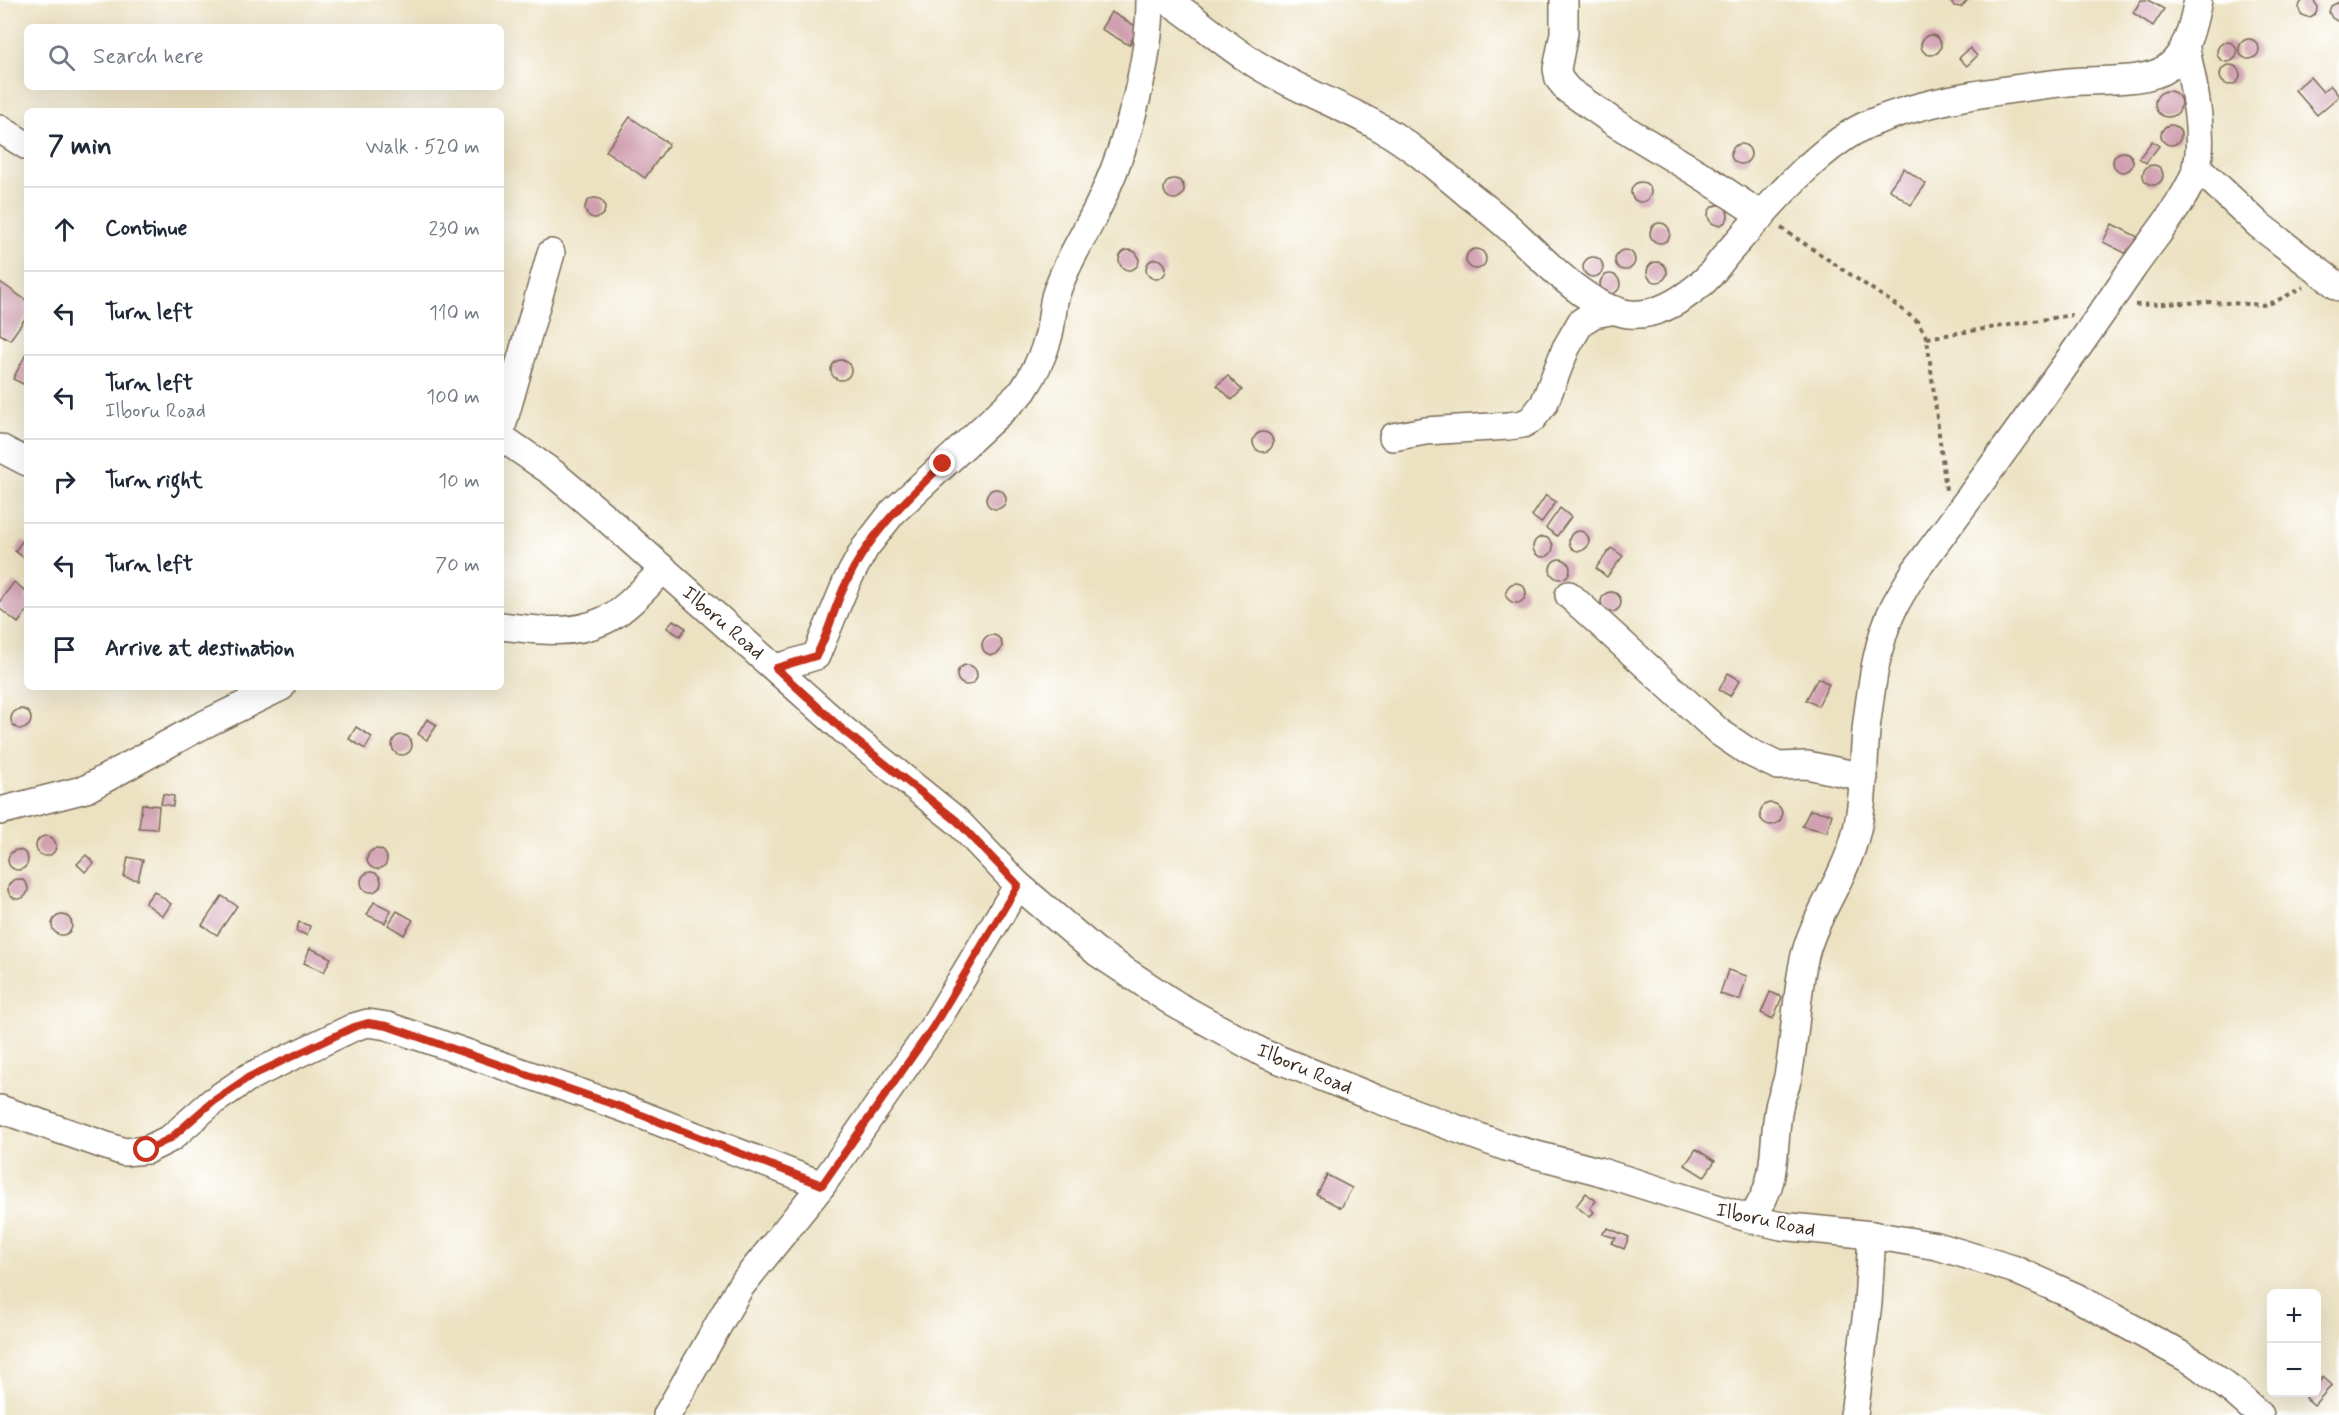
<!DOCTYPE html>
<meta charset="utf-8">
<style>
body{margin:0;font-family:Mynerve,sans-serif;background:#f6f6f7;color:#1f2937}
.controls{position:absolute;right:18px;bottom:18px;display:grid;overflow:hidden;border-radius:9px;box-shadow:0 6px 24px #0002}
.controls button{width:54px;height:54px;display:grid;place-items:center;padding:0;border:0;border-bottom:2px solid #e0e1e3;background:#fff;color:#1f2937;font:30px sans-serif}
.stop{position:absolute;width:18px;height:18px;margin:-14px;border:4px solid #c8321e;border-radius:50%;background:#fff}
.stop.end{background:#c8321e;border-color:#fff;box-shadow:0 2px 6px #0008}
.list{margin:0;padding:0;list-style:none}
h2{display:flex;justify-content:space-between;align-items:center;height:78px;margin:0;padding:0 24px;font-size:26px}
h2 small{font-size:20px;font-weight:400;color:#747a83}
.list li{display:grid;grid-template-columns:39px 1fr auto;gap:18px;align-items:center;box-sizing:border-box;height:84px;padding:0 24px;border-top:2px solid #e0e1e3}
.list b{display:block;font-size:22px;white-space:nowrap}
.list p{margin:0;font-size:20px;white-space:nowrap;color:#747a83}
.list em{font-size:20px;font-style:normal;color:#747a83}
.icon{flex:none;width:33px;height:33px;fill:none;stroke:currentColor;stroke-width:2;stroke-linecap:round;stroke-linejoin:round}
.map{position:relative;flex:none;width:2339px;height:1415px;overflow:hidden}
.search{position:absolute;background:#fff;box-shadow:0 6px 24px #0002;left:24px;top:24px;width:480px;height:66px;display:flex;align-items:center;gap:15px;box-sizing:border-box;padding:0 21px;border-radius:9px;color:#747a83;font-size:22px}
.panel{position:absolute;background:#fff;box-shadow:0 6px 24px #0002;left:24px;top:108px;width:480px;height:582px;border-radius:9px}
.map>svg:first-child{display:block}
</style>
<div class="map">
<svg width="2339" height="1415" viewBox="0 0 2339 1415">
<rect width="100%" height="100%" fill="#fff"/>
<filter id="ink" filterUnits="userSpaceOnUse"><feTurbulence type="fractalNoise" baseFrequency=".0167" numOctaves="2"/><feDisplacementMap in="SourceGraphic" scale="12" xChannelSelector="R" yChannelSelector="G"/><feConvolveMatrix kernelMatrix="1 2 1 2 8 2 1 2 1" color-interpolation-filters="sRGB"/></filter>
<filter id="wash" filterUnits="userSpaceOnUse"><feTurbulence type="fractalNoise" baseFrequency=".008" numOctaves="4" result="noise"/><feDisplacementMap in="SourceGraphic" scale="24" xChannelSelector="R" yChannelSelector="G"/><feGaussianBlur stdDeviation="1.35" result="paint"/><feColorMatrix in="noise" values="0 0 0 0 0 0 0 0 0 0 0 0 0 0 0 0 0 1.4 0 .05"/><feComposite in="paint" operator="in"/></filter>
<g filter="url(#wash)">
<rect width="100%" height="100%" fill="#ece2c2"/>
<g id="blocks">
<g fill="#d1a0b0">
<circle cx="2308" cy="8" r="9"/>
<path d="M 1949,0 L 1968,0 L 1961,7 L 1954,6 Z"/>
<path d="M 2141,0 L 2148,0 L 2164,9 L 2153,26 L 2133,13 Z"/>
<path d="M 2339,2 L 2339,21 L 2337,21 L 2332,18 L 2329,12 L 2331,6 Z"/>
<path d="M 1111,12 L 1139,28 L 1129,45 L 1101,29 Z"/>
<circle cx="1931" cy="45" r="10"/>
<circle cx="2249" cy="49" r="10"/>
<circle cx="2227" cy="52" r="10"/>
<path d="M 1970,48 L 1977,56 L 1967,66 L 1959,58 Z"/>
<circle cx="2230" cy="75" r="10"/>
<path d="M 2310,77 L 2323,92 L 2330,85 L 2339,96 L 2317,115 L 2295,90 Z"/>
<circle cx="2168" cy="104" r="13"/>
<path d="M 630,117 L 669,144 L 645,178 L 606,151 Z"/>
<circle cx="2171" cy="135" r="10"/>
<path d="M 2152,141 L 2159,146 L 2146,163 L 2139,158 Z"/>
<circle cx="1741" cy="154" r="10"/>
<circle cx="2123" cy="162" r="10"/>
<circle cx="2153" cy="175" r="10"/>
<path d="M 1904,168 L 1926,184 L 1911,205 L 1889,189 Z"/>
<circle cx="1174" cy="189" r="10"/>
<circle cx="1641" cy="192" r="10"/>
<circle cx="595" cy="208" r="10"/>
<circle cx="1718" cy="215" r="10"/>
<circle cx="1660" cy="233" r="10"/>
<path d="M 2112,224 L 2140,238 L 2131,256 L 2103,242 Z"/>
<circle cx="1476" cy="259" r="10"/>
<circle cx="1129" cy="260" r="10"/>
<circle cx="1625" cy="260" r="10"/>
<circle cx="1593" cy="267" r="10"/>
<circle cx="1156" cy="269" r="10"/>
<circle cx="1657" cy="272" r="10"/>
<circle cx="1610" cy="284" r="10"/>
<path d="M 0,282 L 27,301 L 27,316 L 10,340 L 0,334 Z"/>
<path d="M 27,352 L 27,386 L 13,379 Z"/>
<circle cx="841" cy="370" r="10"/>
<path d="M 1228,376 L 1242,390 L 1232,400 L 1217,385 Z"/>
<circle cx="1263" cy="442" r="10"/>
<circle cx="996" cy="499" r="10"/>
<path d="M 1546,495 L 1556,502 L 1541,523 L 1532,516 Z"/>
<path d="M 1560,508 L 1571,517 L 1557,536 L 1546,528 Z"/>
<circle cx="1579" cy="541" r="10"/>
<circle cx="1543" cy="547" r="10"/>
<path d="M 23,540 L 27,543 L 27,560 L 15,551 Z"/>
<path d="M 1611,548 L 1623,556 L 1607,577 L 1596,568 Z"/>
<circle cx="1560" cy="569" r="10"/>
<path d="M 14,582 L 27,592 L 27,611 L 18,623 L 0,609 L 0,601 Z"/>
<circle cx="1516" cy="593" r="10"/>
<circle cx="1611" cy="602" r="10"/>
<path d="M 673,620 L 686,628 L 680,636 L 667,628 Z"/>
<circle cx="992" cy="645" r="10"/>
<circle cx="967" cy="675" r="10"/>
<path d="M 1728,673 L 1740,680 L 1730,696 L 1719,690 Z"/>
<path d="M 1818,678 L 1829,684 L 1818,706 L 1806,700 Z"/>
<circle cx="21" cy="719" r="10"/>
<path d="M 427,719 L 437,725 L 427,740 L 418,734 Z"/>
<path d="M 356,727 L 372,737 L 365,749 L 349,739 Z"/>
<circle cx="402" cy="745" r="10"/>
<path d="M 163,794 L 174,796 L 173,806 L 161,804 Z"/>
<circle cx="1771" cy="814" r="11"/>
<path d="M 142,804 L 159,806 L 157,829 L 139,828 Z"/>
<path d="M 1810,810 L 1832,814 L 1827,832 L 1802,826 Z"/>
<circle cx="46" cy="846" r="10"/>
<circle cx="377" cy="859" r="10"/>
<circle cx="18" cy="860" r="10"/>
<path d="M 86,855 L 94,863 L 85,872 L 77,864 Z"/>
<path d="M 128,857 L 143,860 L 138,880 L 124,877 Z"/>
<circle cx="371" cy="882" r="10"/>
<circle cx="18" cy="889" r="10"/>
<path d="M 154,891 L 171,904 L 163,916 L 145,903 Z"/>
<path d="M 222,896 L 237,906 L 217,935 L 202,925 Z"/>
<path d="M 374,902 L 391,910 L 385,923 L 367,915 Z"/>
<path d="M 397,911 L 413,920 L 404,935 L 388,925 Z"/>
<circle cx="62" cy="925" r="10"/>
<path d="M 299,922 L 310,926 L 307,935 L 296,931 Z"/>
<path d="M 310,948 L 331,958 L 324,972 L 304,963 Z"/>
<path d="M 1728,970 L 1747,976 L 1740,1000 L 1720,994 Z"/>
<path d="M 1770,992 L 1782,997 L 1773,1019 L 1761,1013 Z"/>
<path d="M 1696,1149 L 1715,1161 L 1704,1177 L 1685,1165 Z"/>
<path d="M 1327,1175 L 1352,1188 L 1341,1208 L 1317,1195 Z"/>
<path d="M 1586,1193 L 1596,1201 L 1590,1208 L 1594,1212 L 1590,1217 L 1576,1206 Z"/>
<path d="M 1608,1228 L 1629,1237 L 1624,1249 L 1611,1243 L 1616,1238 L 1602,1234 Z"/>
<path d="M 2323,1377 L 2332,1385 L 2314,1405 L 2306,1398 L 2311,1392 L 2316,1392 L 2316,1386 Z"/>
</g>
</g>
</g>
<g filter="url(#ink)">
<use href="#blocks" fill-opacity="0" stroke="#796a57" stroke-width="1.5"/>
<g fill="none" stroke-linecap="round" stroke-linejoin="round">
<defs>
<g id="minor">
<path d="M 1167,0 C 1199,20 1226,47 1259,66 C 1295,88 1335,103 1372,123 C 1408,142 1437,168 1468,194 C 1485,207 1501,220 1517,235 C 1544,261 1590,309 1629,314 C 1656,317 1682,300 1702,283 C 1713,274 1721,260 1731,249 C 1766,210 1821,143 1871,123 C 1932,98 2003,90 2068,82 C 2095,79 2145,84 2167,68 C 2188,53 2193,23 2198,0"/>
<path d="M 1564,0 L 1564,33 L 1557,69 L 1559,79 L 1568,90 L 1615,123 L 1704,177 L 1762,216"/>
<path d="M 0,129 L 27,146"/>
<path d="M 2196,166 L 2259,225 L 2339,287"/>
<path d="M 501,430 L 551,253"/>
<path d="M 501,437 L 553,473 L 606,518 L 845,731 L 957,821 L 1018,885 L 1098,953 L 1175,1004 L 1265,1054 L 1377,1099 L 1506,1147 L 1598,1171 L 1751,1219 L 1781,1226 L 1872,1235 L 1937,1246 L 2013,1269 L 2076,1297 L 2194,1362 L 2234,1392 L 2260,1415"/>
<path d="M 1393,437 L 1425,431 L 1508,426 L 1523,424 L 1532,419 L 1544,404 L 1566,348 L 1581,322 L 1594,314 L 1616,310"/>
<path d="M 0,448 L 27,462"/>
<path d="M 1569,595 L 1719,732 L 1747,751 L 1778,766 L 1807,765 L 1864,777"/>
<path d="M 501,626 C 536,630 570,636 603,621 C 626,611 646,586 664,569"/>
<path d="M 776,668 L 816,656 L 847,581 L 865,548 L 892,513 L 1023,391 C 1034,374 1043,357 1048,338 C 1052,325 1052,310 1055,297 C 1066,261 1089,229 1104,194 C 1129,139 1150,60 1150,0"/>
<path d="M 0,811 L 86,789 L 197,728 L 281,687"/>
<path d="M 0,1109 L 124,1152 L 147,1150 L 171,1138 L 212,1102 L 249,1077 L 354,1027 L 368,1023 L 387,1026 L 432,1041 L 621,1107 L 822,1185"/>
<path d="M 1751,1219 C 1780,1179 1771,1152 1779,1107 C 1781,1097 1786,1087 1788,1076 C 1795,1039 1796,1001 1803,964 C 1811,922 1839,887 1852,847 C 1866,807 1862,763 1867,721 C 1872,683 1877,641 1894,607 C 1900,595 1908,583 1915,571 C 1989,472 2062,372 2132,269 C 2151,241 2189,198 2197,166 C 2205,131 2192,79 2185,44"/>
<path d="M 667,1415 L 740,1287 L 822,1185 L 933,1027 L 1018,885"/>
<path d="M 1854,1415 L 1868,1303 L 1872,1235"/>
</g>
</defs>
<use href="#minor" stroke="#796a57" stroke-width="30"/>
<g stroke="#796a57" stroke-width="4" stroke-dasharray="4.5 4.5" stroke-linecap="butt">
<path d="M 1781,228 L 1899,307 L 1918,322 L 1927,338 L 1946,490"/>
<path d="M 2135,305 L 2211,302 L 2263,305 L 2274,302 L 2304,287"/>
<path d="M 1927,338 L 2072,315"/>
</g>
<use href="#minor" stroke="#fff" stroke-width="27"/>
</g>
</g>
<g fill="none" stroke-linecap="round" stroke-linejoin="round" filter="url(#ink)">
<path stroke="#c8321e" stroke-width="8" d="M 147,1150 L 171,1138 L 212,1102 L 249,1077 L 354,1027 L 368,1023 L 387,1026 L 621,1107 L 822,1185 L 933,1027 L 1018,885 L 957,821 L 844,731 L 776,668 L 816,656 C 829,633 834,607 846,583 C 869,534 905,501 943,464"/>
</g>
<g text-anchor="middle" stroke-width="5" stroke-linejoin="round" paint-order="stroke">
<g font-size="20" fill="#3b2a1e" stroke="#fff">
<text transform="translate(724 622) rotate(41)" y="7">Ilboru Road</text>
<text transform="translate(1305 1068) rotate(23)" y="7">Ilboru Road</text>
<text transform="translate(1766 1219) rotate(12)" y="7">Ilboru Road</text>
</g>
</g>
</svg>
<div class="controls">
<button>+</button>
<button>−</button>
</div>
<div class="stop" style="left:147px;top:1150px"></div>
<div class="stop end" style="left:943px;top:464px"></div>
<div class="search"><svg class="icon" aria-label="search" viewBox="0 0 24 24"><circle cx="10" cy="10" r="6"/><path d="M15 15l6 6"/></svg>Search here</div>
<section class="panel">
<h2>7 min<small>Walk · 520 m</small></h2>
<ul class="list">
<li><svg class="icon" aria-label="ahead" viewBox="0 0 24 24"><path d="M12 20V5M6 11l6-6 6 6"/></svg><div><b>Continue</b></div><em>230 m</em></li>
<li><svg class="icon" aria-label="left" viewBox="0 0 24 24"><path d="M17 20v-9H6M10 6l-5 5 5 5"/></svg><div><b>Turn left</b></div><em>110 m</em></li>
<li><svg class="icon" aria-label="left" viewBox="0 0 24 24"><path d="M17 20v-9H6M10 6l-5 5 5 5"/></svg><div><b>Turn left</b><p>Ilboru Road</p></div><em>100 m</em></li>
<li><svg class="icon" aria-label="right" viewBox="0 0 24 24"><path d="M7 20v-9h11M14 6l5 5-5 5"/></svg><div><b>Turn right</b></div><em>10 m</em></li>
<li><svg class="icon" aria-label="left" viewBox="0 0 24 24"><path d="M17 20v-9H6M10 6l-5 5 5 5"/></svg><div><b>Turn left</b></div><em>70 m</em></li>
<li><svg class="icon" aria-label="arrive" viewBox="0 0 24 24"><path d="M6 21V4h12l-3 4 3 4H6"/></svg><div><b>Arrive at destination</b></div></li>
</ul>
</section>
</div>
